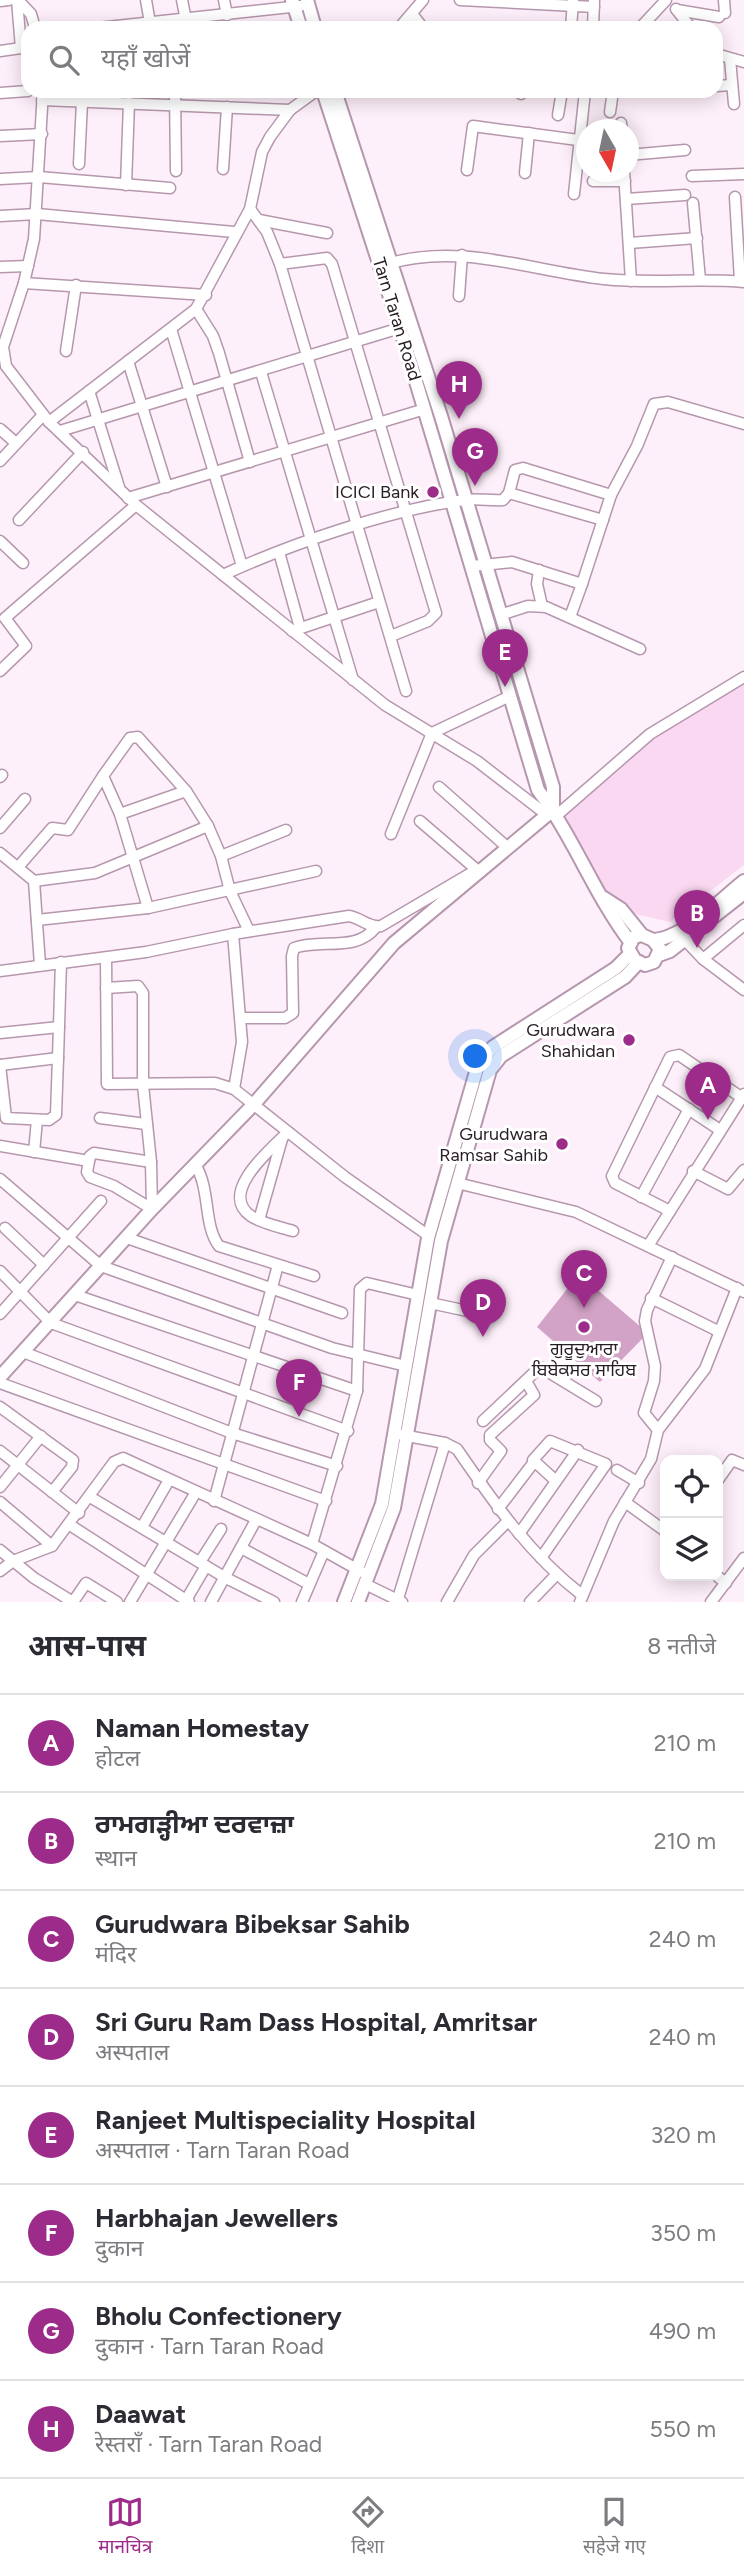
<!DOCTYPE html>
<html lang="hi">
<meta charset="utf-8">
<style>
body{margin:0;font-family:Figtree,"Noto Sans Devanagari","Noto Sans Gurmukhi",sans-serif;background:#f2f2f3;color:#2b2b33}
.controls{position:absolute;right:21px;bottom:21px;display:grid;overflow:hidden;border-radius:14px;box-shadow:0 4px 18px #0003}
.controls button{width:63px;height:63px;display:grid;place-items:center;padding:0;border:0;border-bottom:2px solid #e1e1e2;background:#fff;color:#2b2b33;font:35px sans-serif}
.compass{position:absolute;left:576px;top:119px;width:63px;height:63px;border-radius:50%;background:#fff;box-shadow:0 4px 18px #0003;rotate:171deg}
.you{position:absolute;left:476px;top:1057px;width:24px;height:24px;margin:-18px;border:5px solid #fff;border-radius:50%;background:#1a73e8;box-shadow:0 0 0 10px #1a73e833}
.badge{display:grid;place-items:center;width:46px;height:46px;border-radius:50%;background:#9c2b89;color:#fff;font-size:23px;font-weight:700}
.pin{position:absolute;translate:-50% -58px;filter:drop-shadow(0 2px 4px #0008)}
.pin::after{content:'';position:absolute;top:37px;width:24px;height:21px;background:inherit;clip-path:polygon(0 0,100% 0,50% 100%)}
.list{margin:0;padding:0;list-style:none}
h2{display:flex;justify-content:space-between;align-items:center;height:91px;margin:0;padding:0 28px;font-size:30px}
h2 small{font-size:23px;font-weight:400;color:#7c7c81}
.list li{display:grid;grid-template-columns:46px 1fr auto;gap:21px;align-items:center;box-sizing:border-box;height:98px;padding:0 28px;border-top:2px solid #e1e1e2}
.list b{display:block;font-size:26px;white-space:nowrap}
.list p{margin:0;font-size:23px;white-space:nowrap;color:#7c7c81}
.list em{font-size:23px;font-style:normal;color:#7c7c81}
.icon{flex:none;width:38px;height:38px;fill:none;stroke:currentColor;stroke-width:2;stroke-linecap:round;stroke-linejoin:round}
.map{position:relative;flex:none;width:744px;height:1602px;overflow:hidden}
.search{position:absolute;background:#fff;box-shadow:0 4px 18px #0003;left:21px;right:21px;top:21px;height:77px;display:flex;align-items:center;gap:18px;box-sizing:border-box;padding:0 24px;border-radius:21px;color:#7c7c81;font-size:26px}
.sheet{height:875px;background:#fff}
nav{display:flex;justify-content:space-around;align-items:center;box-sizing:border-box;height:98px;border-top:2px solid #e1e1e2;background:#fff;font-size:19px;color:#7c7c81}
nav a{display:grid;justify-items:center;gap:4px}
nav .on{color:#9c2b89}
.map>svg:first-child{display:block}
</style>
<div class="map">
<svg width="744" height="1602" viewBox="0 0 744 1602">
<rect width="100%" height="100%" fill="#fef0fa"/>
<path fill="#fbd8f1" d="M 744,679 L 744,865 L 670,922 L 622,911 L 591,880 L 562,810 L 696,707 Z"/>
<path fill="#d2a3c6" d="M 579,1274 L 642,1328 L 644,1337 L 600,1382 L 537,1327 Z"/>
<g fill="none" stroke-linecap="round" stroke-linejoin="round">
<defs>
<g id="minor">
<path d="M 17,0 L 21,48"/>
<path d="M 18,0 L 31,14 L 35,28"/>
<path d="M 146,0 L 150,23"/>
<path d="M 182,0 L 186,20"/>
<path d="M 224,0 L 227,15"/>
<path d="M 460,0 L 594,7"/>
<path d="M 724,0 L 725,13"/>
<path d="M 0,1 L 9,0"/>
<path d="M 676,9 L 691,28"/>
<path d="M 677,10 L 719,17"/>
<path d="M 413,15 L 423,28"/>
<path d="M 98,28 L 300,6"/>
<path d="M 399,28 L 423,0"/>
<path d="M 571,28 L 573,1"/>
<path d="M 593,28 L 594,0"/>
<path d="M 640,28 L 666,0"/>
<path d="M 0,51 L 28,47"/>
<path d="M 716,54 L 744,62"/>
<path d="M 730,59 L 734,104"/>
<path d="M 716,86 L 732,85"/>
<path d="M 43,91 L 34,239 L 24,283 L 3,347 L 6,366 L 49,422 L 136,505 L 385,705 L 477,761 L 547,815"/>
<path d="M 175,91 L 176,171"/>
<path d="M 0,93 L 28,91"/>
<path d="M 521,94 L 521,91"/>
<path d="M 42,100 L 290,110"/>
<path d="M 610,112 L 613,91"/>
<path d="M 558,115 L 562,91"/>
<path d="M 621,123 L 622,130"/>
<path d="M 0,136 L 42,134"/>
<path d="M 628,155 L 685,150"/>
<path d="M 79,164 L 82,102"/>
<path d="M 223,169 L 227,107"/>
<path d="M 467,170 L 473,126 L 578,140"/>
<path d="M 624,172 L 631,281"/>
<path d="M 525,173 L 529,133"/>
<path d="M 692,176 L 744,174"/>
<path d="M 0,179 L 39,177 L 170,188"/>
<path d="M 593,181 L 625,181"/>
<path d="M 126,185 L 129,103"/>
<path d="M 574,194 L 585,91"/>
<path d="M 735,197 L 740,281"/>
<path d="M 626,199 L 685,195"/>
<path d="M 693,203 L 700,280"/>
<path d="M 250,209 L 267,232 L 280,264 L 406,691"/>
<path d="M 0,216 L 37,214 L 234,232"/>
<path d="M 259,220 L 327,233"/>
<path d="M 629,243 L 697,238"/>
<path d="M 280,264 L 327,258 L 332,264 L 436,613 L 428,621 L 391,636"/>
<path d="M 387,264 C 461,242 531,271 604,279 C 651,284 698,278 744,282"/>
<path d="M 0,267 L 28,266"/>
<path d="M 24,283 L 206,295"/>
<path d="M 459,296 L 462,255"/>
<path d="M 196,309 L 213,336 L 219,353 L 250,462"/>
<path d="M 171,329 L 242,566"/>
<path d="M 66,351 L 76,285"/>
<path d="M 128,361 L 167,487"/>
<path d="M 261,372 L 353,680"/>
<path d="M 89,391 L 119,487"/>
<path d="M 49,422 L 196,309 L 250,209 L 262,152 L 270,137 L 290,110 L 316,91"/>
<path d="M 0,429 L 16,443"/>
<path d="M 60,431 L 400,328"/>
<path d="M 0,461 L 43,415"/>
<path d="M 509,493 L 515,470 L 523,468 L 611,495"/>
<path d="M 128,498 L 425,409"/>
<path d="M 19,520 L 83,452"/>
<path d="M 0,541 L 23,563"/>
<path d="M 279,552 L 300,628"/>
<path d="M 472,566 L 512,562 L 582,584 L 611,495 L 637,446 L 654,404 L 668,402 L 744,424"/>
<path d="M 539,570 L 537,584 L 542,606"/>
<path d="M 223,575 C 290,544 392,509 465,500 C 477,498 490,501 503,500 L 509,493 L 603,520"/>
<path d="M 503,614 L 528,606 L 546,607 L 640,649"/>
<path d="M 570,617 L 582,584"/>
<path d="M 292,631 L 379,602"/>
<path d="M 0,671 L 26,646 L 5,618 L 136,505"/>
<path d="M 0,777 L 2,775"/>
<path d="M 439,787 L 508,848"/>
<path d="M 120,814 L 186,791"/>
<path d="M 556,816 L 650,734 L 744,677"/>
<path d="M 420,821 L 477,870"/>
<path d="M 0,828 L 25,799"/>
<path d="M 391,834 L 432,733 L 510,696"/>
<path d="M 0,853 L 34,881 L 40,965"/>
<path d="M 221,856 L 286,830"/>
<path d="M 19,866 L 52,828 L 68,830 L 103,776"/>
<path d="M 34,881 L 95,873 L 208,826 L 221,856 L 230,891 L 249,931"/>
<path d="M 148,908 L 120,814 L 103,776 L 130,738 L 138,737 L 186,791 L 208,826"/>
<path d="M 37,920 L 148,908 L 316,871"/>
<path d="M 233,934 L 242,1042 L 234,1089"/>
<path d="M 684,939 L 703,959 L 744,990"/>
<path d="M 106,958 L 107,1084 L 215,1083 L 234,1089 L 345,1177 L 429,1236"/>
<path d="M 703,959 L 744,925"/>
<path d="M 0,971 L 146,952 L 233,934 L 349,916 C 361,918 369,928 381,926 L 471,873"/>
<path d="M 106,988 L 138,986 L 143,993 L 143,1085 L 151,1162 L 152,1209"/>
<path d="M 241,1018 L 285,1018 L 293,1013 L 292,956 L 294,948 C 322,938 356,953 376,927"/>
<path d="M 0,1033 L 59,1027"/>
<path d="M 0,1065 L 6,1118 L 49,1120 L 56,1115 L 58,1058"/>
<path d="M 0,1065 L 58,1058 L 61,962"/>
<path d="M 655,1087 L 720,1130"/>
<path d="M 100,1118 L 146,1124"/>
<path d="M 288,1132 C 272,1148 217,1193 251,1216 C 263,1224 280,1227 293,1231"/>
<path d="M 0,1146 L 89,1161"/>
<path d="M 34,1152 L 37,1120"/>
<path d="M 151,1162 L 94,1153 L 90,1156 L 87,1172 L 90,1177 L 114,1186 L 152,1209"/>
<path d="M 195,1164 C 211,1190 203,1225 219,1246 L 314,1276"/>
<path d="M 693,1171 L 728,1189 L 744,1170"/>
<path d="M 0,1179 L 101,1266 L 332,1348 L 406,1366"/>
<path d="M 457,1183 L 576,1212 L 744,1292"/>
<path d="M 641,1197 L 689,1109"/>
<path d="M 670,1211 L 615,1183 L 612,1176 L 670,1057 L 679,1055 L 744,1099"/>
<path d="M 259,1220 L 282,1139"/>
<path d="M 5,1228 L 44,1265"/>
<path d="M 127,1238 L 342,1313"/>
<path d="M 648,1246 L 744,1094"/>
<path d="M 0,1271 L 51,1323 L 348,1431"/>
<path d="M 75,1295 L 357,1391"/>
<path d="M 651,1298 L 718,1331"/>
<path d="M 430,1303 L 491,1316"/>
<path d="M 0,1314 L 101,1201"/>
<path d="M 23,1352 L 232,1433 L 337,1466"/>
<path d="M 0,1383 L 326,1501"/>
<path d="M 0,1407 L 73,1460 L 72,1467 L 52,1492"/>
<path d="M 483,1421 L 540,1367 L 596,1401"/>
<path d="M 658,1430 L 644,1413 L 654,1381 L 655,1366 L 645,1321 L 647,1310 L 672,1257"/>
<path d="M 402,1435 L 445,1443 L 457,1449 C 494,1503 530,1555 582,1595"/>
<path d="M 0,1451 L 79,1513"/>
<path d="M 617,1470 L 639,1483"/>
<path d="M 718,1480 L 732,1460 L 744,1465"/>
<path d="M 478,1483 L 501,1451 L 490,1440 L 490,1435 L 534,1395 L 526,1381"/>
<path d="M 0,1487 L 41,1436"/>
<path d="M 90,1497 L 226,1578 L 274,1602"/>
<path d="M 214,1501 L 278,1265"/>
<path d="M 0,1502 L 52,1546"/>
<path d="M 625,1502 L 665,1531"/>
<path d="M 498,1509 L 534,1462"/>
<path d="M 70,1525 L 189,1602"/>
<path d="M 142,1527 L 169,1480"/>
<path d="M 519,1534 L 578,1450"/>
<path d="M 312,1544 L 357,1391 L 360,1289 L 367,1283 L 418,1295"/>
<path d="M 241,1548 L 309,1584"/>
<path d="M 0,1550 L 34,1578 L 73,1602"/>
<path d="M 541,1558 L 606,1464 L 550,1441 L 533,1460 L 556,1481"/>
<path d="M 200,1562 L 221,1529"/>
<path d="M 0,1571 L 13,1561 L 52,1546 L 114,1462 L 123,1458 L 312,1544 L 362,1572"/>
<path d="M 717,1576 L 726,1583"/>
<path d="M 365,1584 L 402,1602"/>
<path d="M 186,1600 L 206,1566"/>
<path d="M 73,1602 L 86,1583 L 117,1602"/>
<path d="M 130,1602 L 196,1492"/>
<path d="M 211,1602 L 256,1520"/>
<path d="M 302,1602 L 324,1551"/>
<path d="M 397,1602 L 445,1443"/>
<path d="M 447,1602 L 474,1555 L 507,1522"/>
<path d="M 530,1602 L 556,1575"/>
<path d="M 580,1602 L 614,1521 L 651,1459 L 658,1430 L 705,1369 L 737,1288"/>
<path d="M 711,1602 L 744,1558"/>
</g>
<g id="major">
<path d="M 292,0 L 301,28"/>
<path d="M 307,0 L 315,28"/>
<path d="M 323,91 L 400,328 L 538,790 C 574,838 595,896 631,943"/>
<path d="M 335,91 L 441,416 L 553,787 L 553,810"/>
<path d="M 604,898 L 621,909 L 642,935 L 653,940 L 660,949 L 654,962 L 645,965 L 635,960 L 628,948 L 634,937 L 642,935"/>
<path d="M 653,940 C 682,939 720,900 744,881"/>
<path d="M 659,955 L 670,951 L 744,893"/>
<path d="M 0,1377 L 152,1209 L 254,1104 L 394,943 L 553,810"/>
<path d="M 344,1602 L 382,1504 L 428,1238 L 478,1065 L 493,1047 L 616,968 L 630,954"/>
<path d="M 358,1602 L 394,1508 L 441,1241 L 490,1070 L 501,1056 L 625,977 L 639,962"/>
</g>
</defs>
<use href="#minor" stroke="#b697ae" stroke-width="13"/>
<use href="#major" stroke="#b697ae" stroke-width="16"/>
<use href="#minor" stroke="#fff" stroke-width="10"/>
<use href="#major" stroke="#fff" stroke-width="12"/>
</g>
<g fill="#9c2b89" stroke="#fff" stroke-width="2.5">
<circle cx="433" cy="492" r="7"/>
<circle cx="629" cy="1040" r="7"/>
<circle cx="562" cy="1144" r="7"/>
<circle cx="584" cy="1327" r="7"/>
</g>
<g text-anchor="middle" stroke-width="6" stroke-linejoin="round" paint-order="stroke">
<g font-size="18" fill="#281c25" stroke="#fff">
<text transform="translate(397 319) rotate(73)" y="6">Tarn Taran Road</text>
</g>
<g font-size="18" fill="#281c25" stroke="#fff" text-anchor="end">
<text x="419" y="498">ICICI Bank</text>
<text x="615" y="1036">Gurudwara<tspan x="615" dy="21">Shahidan</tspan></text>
<text x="548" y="1140">Gurudwara<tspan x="548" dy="21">Ramsar Sahib</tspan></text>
<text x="584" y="1355" text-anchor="middle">ਗੁਰੂਦੁਆਰਾ<tspan x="584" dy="21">ਬਿਬੇਕਸਰ ਸਾਹਿਬ</tspan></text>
</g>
</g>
</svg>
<div class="controls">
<button><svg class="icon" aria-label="locate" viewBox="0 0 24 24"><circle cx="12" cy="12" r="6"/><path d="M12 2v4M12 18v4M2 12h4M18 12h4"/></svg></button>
<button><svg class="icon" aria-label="layers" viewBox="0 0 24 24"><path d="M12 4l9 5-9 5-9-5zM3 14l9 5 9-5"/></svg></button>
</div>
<svg class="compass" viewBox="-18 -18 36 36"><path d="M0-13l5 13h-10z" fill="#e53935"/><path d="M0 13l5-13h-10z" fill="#7c7c81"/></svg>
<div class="you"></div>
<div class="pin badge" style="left:708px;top:1120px">A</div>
<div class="pin badge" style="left:697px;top:948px">B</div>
<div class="pin badge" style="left:584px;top:1308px">C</div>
<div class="pin badge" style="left:483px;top:1337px">D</div>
<div class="pin badge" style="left:505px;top:687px">E</div>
<div class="pin badge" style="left:299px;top:1417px">F</div>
<div class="pin badge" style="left:475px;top:486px">G</div>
<div class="pin badge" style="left:459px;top:419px">H</div>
<div class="search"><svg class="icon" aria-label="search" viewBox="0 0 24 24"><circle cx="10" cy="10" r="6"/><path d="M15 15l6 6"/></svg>यहाँ खोजें</div>
</div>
<section class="sheet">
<h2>आस-पास<small>8 नतीजे</small></h2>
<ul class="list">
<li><span class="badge">A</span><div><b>Naman Homestay</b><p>होटल</p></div><em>210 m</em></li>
<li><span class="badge">B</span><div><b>ਰਾਮਗੜ੍ਹੀਆ ਦਰਵਾਜ਼ਾ</b><p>स्थान</p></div><em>210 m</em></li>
<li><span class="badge">C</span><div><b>Gurudwara Bibeksar Sahib</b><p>मंदिर</p></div><em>240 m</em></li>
<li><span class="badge">D</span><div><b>Sri Guru Ram Dass Hospital, Amritsar</b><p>अस्पताल</p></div><em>240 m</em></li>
<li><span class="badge">E</span><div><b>Ranjeet Multispeciality Hospital</b><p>अस्पताल · Tarn Taran Road</p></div><em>320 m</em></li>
<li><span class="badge">F</span><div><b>Harbhajan Jewellers</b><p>दुकान</p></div><em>350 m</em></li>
<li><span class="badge">G</span><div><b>Bholu Confectionery</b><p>दुकान · Tarn Taran Road</p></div><em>490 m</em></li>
<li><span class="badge">H</span><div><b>Daawat</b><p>रेस्तराँ · Tarn Taran Road</p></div><em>550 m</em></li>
</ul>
</section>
<nav>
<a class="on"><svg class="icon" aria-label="map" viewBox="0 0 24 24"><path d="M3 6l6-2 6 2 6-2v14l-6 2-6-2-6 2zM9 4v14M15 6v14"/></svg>मानचित्र</a>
<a><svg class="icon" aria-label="directions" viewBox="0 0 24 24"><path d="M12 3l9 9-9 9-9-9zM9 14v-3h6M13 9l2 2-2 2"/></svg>दिशा</a>
<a><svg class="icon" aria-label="saved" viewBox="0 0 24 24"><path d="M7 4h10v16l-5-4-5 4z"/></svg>सहेजे गए</a>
</nav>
